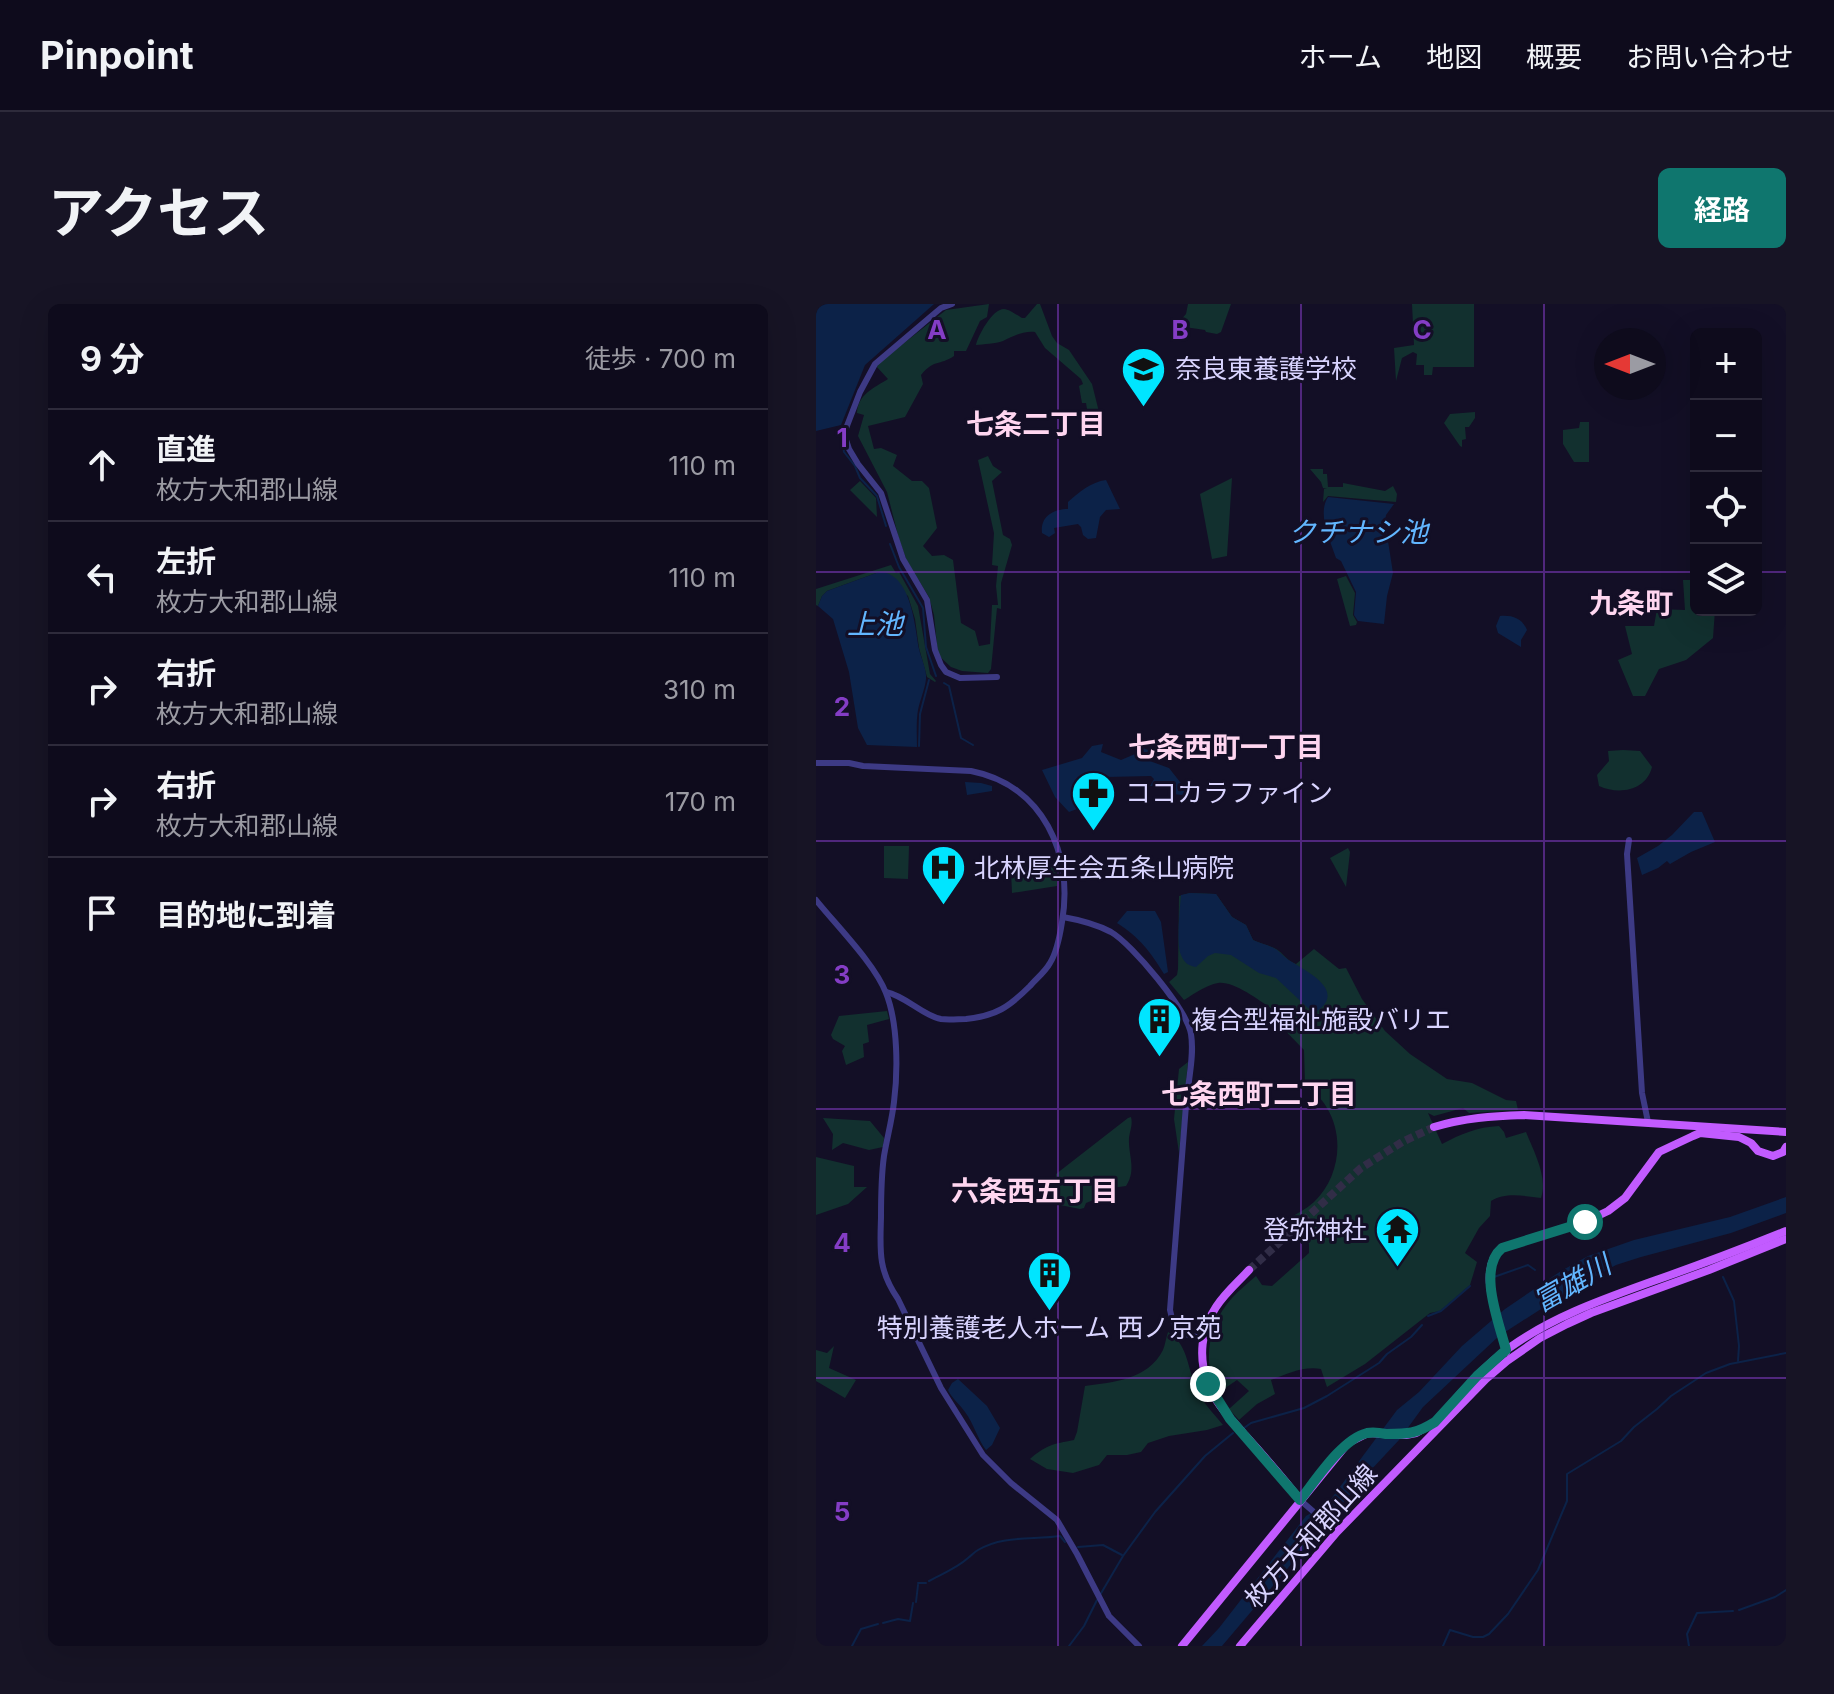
<!DOCTYPE html>
<html lang="ja">
<meta charset="utf-8">
<style>
body{margin:0;font-family:Inter,"Noto Sans JP",sans-serif;background:#171425;color:#f1f3f6}
.controls{position:absolute;right:24px;top:24px;display:grid;overflow:hidden;border-radius:12px;box-shadow:0 8px 32px #0002}
.controls button{width:72px;height:72px;display:grid;place-items:center;padding:0;border:0;border-bottom:2px solid #2e2b3b;background:#0e0b1c;color:#f1f3f6;font:40px sans-serif}
.compass{position:absolute;left:778px;top:24px;width:72px;height:72px;border-radius:50%;background:#0e0b1c;box-shadow:0 8px 32px #0002;rotate:270deg}
.stop{position:absolute;width:24px;height:24px;margin:-18px;border:6px solid #0f766e;border-radius:50%;background:#fff}
.stop.end{background:#0f766e;border-color:#fff;box-shadow:0 2px 8px #0008}
.list{margin:0;padding:0;list-style:none}
h2{display:flex;justify-content:space-between;align-items:center;height:104px;margin:0;padding:0 32px;font-size:34px}
h2 small{font-size:26px;font-weight:400;color:#9b9ba3}
.list li{display:grid;grid-template-columns:52px 1fr auto;gap:24px;align-items:center;box-sizing:border-box;height:112px;padding:0 32px;border-top:2px solid #2e2b3b}
.list b{display:block;font-size:30px;white-space:nowrap}
.list p{margin:0;font-size:26px;white-space:nowrap;color:#9b9ba3}
.list em{font-size:26px;font-style:normal;color:#9b9ba3}
.icon{flex:none;width:44px;height:44px;fill:none;stroke:currentColor;stroke-width:2;stroke-linecap:round;stroke-linejoin:round}
.map{position:relative;flex:none;width:970px;height:1342px;overflow:hidden;border-radius:12px}
header{display:flex;align-items:center;gap:48px;box-sizing:border-box;height:112px;padding:0 40px;background:#0e0b1c;border-bottom:2px solid #2e2b3b}
header strong{font-size:38px}
nav{display:flex;gap:44px;margin-inline-start:auto;font-size:28px}
.intro{display:flex;align-items:center;justify-content:space-between;box-sizing:border-box;height:192px;padding:0 48px}
h1{margin:0;font-size:56px}
.button{padding:20px 36px;border-radius:12px;background:#0f766e;color:#fff;font-size:28px;font-weight:700}
main{display:flex;gap:48px;padding:0 48px}
aside{flex:1;background:#0e0b1c;border-radius:12px;box-shadow:0 8px 32px #0002}
.map>svg:first-child{display:block}
</style>
<header>
<strong>Pinpoint</strong>
<nav><a>ホーム</a><a>地図</a><a>概要</a><a>お問い合わせ</a></nav>
</header>
<div class="intro"><h1>アクセス</h1><a class="button">経路</a></div>
<main>
<aside>
<h2>9 分<small>徒歩 · 700 m</small></h2>
<ul class="list">
<li><svg class="icon" aria-label="ahead" viewBox="0 0 24 24"><path d="M12 20V5M6 11l6-6 6 6"/></svg><div><b>直進</b><p>枚方大和郡山線</p></div><em>110 m</em></li>
<li><svg class="icon" aria-label="left" viewBox="0 0 24 24"><path d="M17 20v-9H6M10 6l-5 5 5 5"/></svg><div><b>左折</b><p>枚方大和郡山線</p></div><em>110 m</em></li>
<li><svg class="icon" aria-label="right" viewBox="0 0 24 24"><path d="M7 20v-9h11M14 6l5 5-5 5"/></svg><div><b>右折</b><p>枚方大和郡山線</p></div><em>310 m</em></li>
<li><svg class="icon" aria-label="right" viewBox="0 0 24 24"><path d="M7 20v-9h11M14 6l5 5-5 5"/></svg><div><b>右折</b><p>枚方大和郡山線</p></div><em>170 m</em></li>
<li><svg class="icon" aria-label="arrive" viewBox="0 0 24 24"><path d="M6 21V4h12l-3 4 3 4H6"/></svg><div><b>目的地に到着</b></div></li>
</ul>
</aside>
<div class="map">
<svg width="970" height="1342" viewBox="0 0 970 1342">
<rect width="100%" height="100%" fill="#130f26"/>
<g fill="#12302f">
<path d="M 173,0 L 171,13 L 164,17 L 150,47 L 138,47 L 138,52 C 123,62 118,55 105,71 L 107,80 L 89,113 L 52,122 L 58,145 L 65,144 L 81,151 L 77,162 L 96,177 L 106,177 L 113,184 L 121,224 L 107,242 L 116,252 L 128,251 L 137,256 L 145,319 L 159,327 L 163,342 L 174,340 L 176,301 L 182,301 L 180,282 L 182,262 L 176,261 L 178,229 L 162,156 L 172,152 L 177,162 L 186,168 L 176,177 L 187,231 L 194,235 L 196,241 L 185,279 L 185,305 L 181,304 L 175,365 L 172,369 L 146,367 L 135,363 L 122,351 L 118,311 L 113,293 L 91,257 L 83,235 L 71,188 L 42,132 L 48,111 L 41,109 C 42,90 58,84 72,75 L 60,62 L 64,58 L 130,6 Z"/>
<path d="M 221,0 L 224,0 L 236,32 L 241,39 L 253,46 L 276,80 L 283,108 L 273,125 L 275,111 L 272,111 L 270,99 L 266,99 L 263,82 L 267,80 L 265,75 L 229,44 L 219,28 C 206,27 198,32 187,37 C 179,40 168,40 160,41 C 162,32 176,5 188,5 C 193,5 202,12 206,14 L 209,14 Z"/>
<path d="M 372,0 L 415,0 L 405,28 L 401,30 L 390,28 L 389,26 L 362,22 L 362,19 L 370,10 Z"/>
<path d="M 596,0 L 658,0 L 658,63 L 617,63 L 616,71 L 608,71 L 608,61 L 600,61 L 601,50 L 597,48 L 586,54 L 580,77 L 578,44 L 598,41 Z"/>
<path d="M 659,108 L 659,114 L 653,123 L 649,123 L 650,135 L 646,136 L 646,143 L 644,142 L 628,119 L 634,110 Z"/>
<path d="M 764,118 L 773,118 L 773,158 L 758,158 L 747,140 L 747,126 L 763,124 Z"/>
<path d="M 494,165 L 507,165 L 507,170 L 511,170 L 512,183 L 527,183 L 527,179 L 569,187 L 577,182 L 581,190 L 580,198 L 512,192 L 507,198 L 508,185 L 511,185 L 507,184 L 505,178 Z"/>
<path d="M 416,174 L 411,252 L 396,255 L 384,190 Z"/>
<path d="M 44,177 L 60,194 L 61,213 L 34,186 Z"/>
<path d="M 75,261 L 80,269 L 83,268 L 102,302 L 114,370 L 120,377 L 119,378 L 111,373 L 103,344 L 99,315 L 92,292 L 63,268 L 11,287 L 6,292 L 2,302 L 0,301 L 0,285 Z"/>
<path d="M 530,272 L 539,289 L 537,311 L 541,318 L 540,321 L 534,322 L 521,275 Z"/>
<path d="M 867,276 L 880,276 L 880,306 L 899,306 L 897,334 L 870,356 L 843,365 L 829,392 L 817,392 L 802,356 L 816,350 L 809,322 L 838,322 L 841,305 L 869,306 Z"/>
<path d="M 807,446 L 824,447 L 836,463 C 830,487 803,491 783,482 L 781,471 L 793,457 L 792,447 Z"/>
<path d="M 68,542 L 93,542 L 92,575 L 68,574 Z"/>
<path d="M 532,544 L 534,548 L 530,583 L 514,554 Z"/>
<path d="M 238,559 L 241,569 L 241,582 L 196,589 L 195,566 Z"/>
<path d="M 374,589 L 400,590 L 416,613 L 430,621 L 437,636 C 446,640 456,642 463,647 C 469,652 472,657 480,660 L 498,645 L 523,665 L 530,664 L 546,695 L 569,727 L 594,750 L 631,775 L 656,779 L 690,796 L 700,797 L 702,806 L 653,809 L 647,804 L 618,812 L 612,809 L 626,840 C 645,830 661,823 683,822 L 688,828 L 690,834 L 710,828 C 718,848 732,873 725,894 C 709,892 689,888 675,897 L 674,912 L 663,924 L 649,949 L 661,958 L 654,981 L 624,1007 L 614,1009 L 549,1060 L 511,1083 L 505,1065 C 487,1062 471,1070 455,1076 L 459,1090 L 441,1100 L 423,1116 L 413,1105 L 433,1087 L 421,1076 L 402,1089 C 385,1058 393,1019 416,994 C 423,986 432,979 440,972 L 446,981 L 456,982 L 493,949 L 493,940 L 471,915 C 481,910 490,905 498,898 C 523,874 529,834 511,804 C 506,794 497,788 489,781 L 488,746 L 457,714 L 459,707 C 445,698 419,677 402,679 C 390,681 378,690 368,696 L 353,678 L 361,671 L 362,665 L 363,592 Z"/>
<path d="M 71,707 L 73,715 L 51,721 L 53,738 L 47,740 L 48,753 L 30,761 L 26,747 L 29,742 L 17,735 L 15,731 L 23,712 Z"/>
<path d="M 372,758 L 363,849 L 358,815 L 363,765 Z"/>
<path d="M 315,813 C 317,821 314,826 313,834 C 312,851 321,866 310,882 L 288,885 L 280,895 L 270,899 L 268,904 L 264,905 L 239,900 C 236,892 240,879 240,870 L 312,814 Z"/>
<path d="M 7,814 L 54,817 L 68,834 L 67,843 L 53,846 L 27,839 L 16,846 L 17,830 Z"/>
<path d="M 0,853 L 38,862 L 38,883 L 51,883 L 32,900 L 0,911 Z"/>
<path d="M 352,1028 C 374,1041 371,1069 383,1090 C 389,1101 399,1111 407,1121 L 391,1126 L 353,1132 L 332,1139 L 325,1148 L 311,1151 L 291,1151 L 283,1161 L 257,1169 L 231,1165 L 214,1155 C 230,1141 237,1140 258,1136 L 261,1128 L 269,1082 C 297,1078 332,1076 347,1046 C 349,1041 350,1034 352,1028 Z"/>
<path d="M 18,1042 L 13,1064 L 40,1076 L 29,1094 L 0,1077 L 0,1046 L 11,1049 Z"/>
</g>
<g fill="#0c2248">
<path d="M 0,0 L 118,0 L 49,61 L 25,121 L 0,127 Z"/>
<path d="M 290,176 L 304,205 L 290,206 L 284,213 L 280,234 L 272,235 L 267,231 L 265,223 L 262,220 L 238,224 L 239,229 L 233,233 L 226,229 C 224,212 238,205 252,205 L 252,198 C 263,188 275,178 290,176 Z"/>
<path d="M 512,193 L 578,200 L 570,211 L 569,218 L 577,269 L 571,292 L 568,320 L 542,317 L 538,311 L 540,288 L 525,257 L 520,254 C 514,236 501,210 512,193 Z"/>
<path d="M 63,268 C 95,268 99,322 103,345 C 105,354 111,366 110,375 C 109,385 104,396 102,406 C 100,417 101,431 101,443 L 51,441 L 42,424 L 33,368 L 17,315 L 2,302 L 6,292 L 11,287 Z"/>
<path d="M 684,312 C 696,311 706,314 711,326 L 705,336 L 705,343 L 682,329 L 680,322 Z"/>
<path d="M 287,440 L 285,448 L 305,456 L 319,450 L 322,442 L 332,446 L 331,456 L 353,464 L 375,492 L 357,490 L 357,482 L 334,482 L 338,475 L 335,472 L 290,473 L 281,481 L 280,487 L 284,492 L 275,507 L 269,502 L 253,508 L 239,493 L 226,466 L 266,454 L 276,442 Z"/>
<path d="M 149,478 L 165,479 L 176,482 L 176,487 L 151,491 Z"/>
<path d="M 878,508 L 886,508 L 899,538 L 875,548 L 854,560 L 851,557 L 842,564 L 826,571 L 821,554 L 842,542 L 856,531 Z"/>
<path d="M 374,589 L 400,590 L 416,613 L 430,621 L 437,636 C 445,640 454,641 461,646 C 466,650 470,655 476,658 C 492,668 530,687 501,707 L 492,704 L 460,674 L 443,669 L 415,651 L 399,649 L 392,652 L 380,663 C 373,662 368,659 365,651 C 360,640 364,604 365,591 Z"/>
<path d="M 311,607 L 339,607 L 345,618 L 352,668 L 348,670 C 334,647 324,634 301,619 Z"/>
<path d="M 970,893 L 970,909 L 915,929 L 825,953 L 800,961 L 756,985 L 683,1032 L 607,1103 L 583,1136 L 554,1167 L 406,1342 L 386,1342 L 403,1324 L 490,1212 L 512,1199 L 581,1106 L 603,1088 L 646,1042 L 689,1005 L 745,967 L 772,952 L 818,936 L 914,913 Z"/>
<path d="M 142,1075 L 171,1102 L 184,1124 L 176,1141 L 170,1146 C 161,1134 158,1120 149,1108 C 144,1100 136,1095 132,1086 L 136,1079 Z"/>
</g>
<g fill="none" stroke-linecap="round" stroke-linejoin="round">
<g stroke="#0c2248" stroke-width="2">
<path d="M 26,135 L 28,148 L 39,162 L 44,174 L 61,192 L 70,222"/>
<path d="M 74,240 L 83,263 L 107,304 L 110,343 L 120,372"/>
<path d="M 128,379 L 133,382 L 145,434 L 157,441"/>
<path d="M 103,442 L 104,410 L 113,376"/>
<path d="M 678,973 L 712,961 L 719,966"/>
<path d="M 907,973 L 918,997 L 923,1042 L 922,1057"/>
<path d="M 612,1012 L 625,1007 L 654,982"/>
<path d="M 428,1124 L 435,1119 L 488,1104 L 511,1092 L 563,1059 L 571,1050 L 595,1033 L 606,1021"/>
<path d="M 262,1243 L 287,1241 L 306,1251"/>
<path d="M 113,1277 C 126,1270 141,1264 152,1254 C 157,1250 157,1249 162,1246 C 187,1231 217,1236 244,1232 L 249,1238"/>
<path d="M 102,1279 L 110,1279"/>
<path d="M 284,1291 L 307,1252 L 339,1208 L 389,1152 L 417,1129"/>
<path d="M 100,1298 L 102,1281"/>
<path d="M 923,1306 L 959,1293 L 970,1286"/>
<path d="M 67,1319 L 82,1315 L 94,1317 L 97,1299"/>
<path d="M 36,1342 L 45,1325 L 62,1320"/>
<path d="M 253,1342 L 268,1322 L 281,1296"/>
<path d="M 627,1342 L 634,1326 L 657,1333 L 667,1333 L 673,1330 L 692,1310 L 722,1266 L 751,1197 L 751,1170 L 805,1137 L 818,1123 L 841,1105 L 855,1092 L 890,1069 L 914,1060 L 970,1049"/>
<path d="M 873,1342 L 871,1330 L 881,1309 L 917,1307"/>
</g>
<path stroke="#312d47" stroke-width="8" stroke-dasharray="8 4" stroke-linecap="butt" d="M 433,966 L 545,864 L 586,838 L 618,823"/>
<g stroke="#3d3a85" stroke-width="6">
<path d="M 136,0 L 125,4 L 119,9 L 59,60 L 44,88 L 29,127 L 30,136 L 33,145 L 42,160 L 65,189 L 87,255 L 111,296 L 119,346 L 125,361 L 130,368 L 144,374 L 181,373"/>
<path d="M 0,459 L 33,459 L 47,462 L 155,467 C 227,481 258,550 246,618 C 244,631 241,648 234,659 C 229,668 220,675 214,682 C 193,703 180,712 150,715 C 143,715 132,716 125,715 C 107,712 90,692 70,688"/>
<path d="M 813,536 L 811,550 L 826,789 L 832,818"/>
<path d="M 0,596 C 20,621 59,660 70,689 C 82,719 82,767 78,798 C 76,816 71,834 68,852 C 65,873 65,893 65,914 C 64,947 62,966 82,995 L 125,1084 L 167,1151 L 195,1179 L 241,1216 L 261,1250 L 293,1312 L 323,1342"/>
<path d="M 247,613 C 264,616 280,620 295,628 C 316,640 371,706 375,730 C 378,748 374,767 372,785"/>
<path d="M 370,801 L 354,1006 C 358,1028 366,1031 387,1034"/>
<path d="M 484,1196 L 521,1228"/>
</g>
<g stroke="#c25bff" stroke-width="8">
<path d="M 618,823 C 648,814 676,812 708,811 L 970,828"/>
<path d="M 433,966 C 422,978 409,989 400,1003 C 385,1025 382,1054 392,1080 C 399,1099 415,1115 428,1130 C 447,1151 467,1173 484,1196"/>
<path d="M 690,1048 C 686,1019 658,967 686,944 L 769,918 L 792,907 L 809,894 L 843,848 L 877,832 L 884,829 L 923,833 L 935,839 L 942,847 L 957,852 L 967,848 L 970,843"/>
<path d="M 366,1342 L 532,1139 L 552,1129 L 590,1131 L 600,1129 L 619,1118 C 642,1093 665,1064 693,1044 C 739,1011 791,994 843,975 C 886,960 928,944 970,927"/>
<path d="M 424,1342 L 521,1228 L 670,1075 L 691,1057 L 724,1034 L 751,1020 L 775,1009 L 893,966 L 970,935"/>
</g>
</g>
<g fill="none" stroke-linecap="round" stroke-linejoin="round">
<path stroke="#0f766e" stroke-width="10" d="M 392,1080 L 414,1115 L 484,1196 C 500,1176 526,1135 551,1129 C 557,1128 565,1129 570,1130 C 592,1130 600,1130 619,1118 L 661,1072 L 690,1046 C 683,1018 661,965 686,944 L 769,918"/>
</g>
<path fill="none" stroke="#843dc5" stroke-width="2" stroke-opacity="0.55" d="M 242,0 L 242,1342M 485,0 L 485,1342M 728,0 L 728,1342M 0,268 L 880,268M 940,268 L 970,268M 0,537 L 970,537M 0,805 L 970,805M 0,1074 L 970,1074"/>
<defs>
<symbol id="school-pin" viewBox="-11 -11 22 30"><path d="M0 17L-7.5 6A9.5 9.5 0 1 1 7.5 6Z" fill="#00e5ff" stroke="#130f26"/><path d="M0-5L7-2L0 1L-7-2ZM-4 1L0 2.5L4 1V4Q0 6-4 4Z" fill="#111"/></symbol>
<symbol id="pharmacy-pin" viewBox="-11 -11 22 30"><path d="M0 17L-7.5 6A9.5 9.5 0 1 1 7.5 6Z" fill="#00e5ff" stroke="#130f26"/><path d="M-2-6h4v4h4v4h-4v4h-4v-4h-4v-4h4Z" fill="#111"/></symbol>
<symbol id="hospital-pin" viewBox="-11 -11 22 30"><path d="M0 17L-7.5 6A9.5 9.5 0 1 1 7.5 6Z" fill="#00e5ff" stroke="#130f26"/><path d="M-5-5h3v3.5h4V-5h3V5h-3V1.5h-4V5h-3Z" fill="#111"/></symbol>
<symbol id="building-pin" viewBox="-11 -11 22 30"><path d="M0 17L-7.5 6A9.5 9.5 0 1 1 7.5 6Z" fill="#00e5ff" stroke="#130f26"/><path d="M-4-6H4V6H1V3H-1V6H-4ZM-2.5-4.3h1.7v1.8h-1.7ZM.8-4.3h1.7v1.8H.8ZM-2.5-1h1.7V.8h-1.7ZM.8-1h1.7V.8H.8Z" fill="#111"/></symbol>
<symbol id="temple-pin" viewBox="-11 -11 22 30"><path d="M0 17L-7.5 6A9.5 9.5 0 1 1 7.5 6Z" fill="#00e5ff" stroke="#130f26"/><path d="M0-6L5-2H3V0L6.5 2.5H4V6H1.5V3h-3V6H-4V2.5H-6.5L-3 0V-2H-5Z" fill="#111"/></symbol>
</defs>
<g fill-rule="evenodd">
<use href="#school-pin" x="302" y="40" width="51" height="69"/>
<use href="#pharmacy-pin" x="252" y="464" width="51" height="69"/>
<use href="#hospital-pin" x="102" y="538" width="51" height="69"/>
<use href="#building-pin" x="318" y="690" width="51" height="69"/>
<use href="#temple-pin" x="556" y="900" width="51" height="69"/>
<use href="#building-pin" x="208" y="944" width="51" height="69"/>
</g>
<g text-anchor="middle" stroke-width="6" stroke-linejoin="round" paint-order="stroke">
<g font-size="26" fill="#d9d4ff" stroke="#130f26" text-anchor="start">
<text x="359" y="74">奈良東養護学校</text>
<text x="309" y="498">ココカラファイン</text>
<text x="158" y="573">北林厚生会五条山病院</text>
<text x="375" y="725">複合型福祉施設バリエ</text>
<text x="551" y="935" text-anchor="end">登弥神社</text>
<text x="233" y="1033" text-anchor="middle">特別養護老人ホーム 西ノ京苑</text>
</g>
<g font-size="26" fill="#d9d4ff" stroke="#130f26">
<text transform="translate(495 1232) rotate(-48)" y="9">枚方大和郡山線</text>
</g>
<g font-size="28" font-weight="bold" fill="#ffd6f0" stroke="#130f26">
<text x="220" y="130">七条二丁目</text>
<text x="815" y="309">九条町</text>
<text x="410" y="453">七条西町一丁目</text>
<text x="443" y="800">七条西町二丁目</text>
<text x="219" y="897">六条西五丁目</text>
</g>
<g font-size="28" font-style="italic" fill="#62b6ff" stroke="#130f26">
<text x="542" y="238">クチナシ池</text>
<text x="59" y="330">上池</text>
<text transform="translate(756 979) rotate(-30)" y="10">富雄川</text>
</g>
</g>
<g font-size="26" text-anchor="middle" font-weight="bold" fill="#843dc5" stroke="#130f26" stroke-width="6" stroke-linejoin="round" paint-order="stroke">
<text x="121" y="35">A</text>
<text x="364" y="35">B</text>
<text x="606" y="35">C</text>
<text x="26" y="143">1</text>
<text x="26" y="412">2</text>
<text x="26" y="680">3</text>
<text x="26" y="948">4</text>
<text x="26" y="1217">5</text>
</g>
</svg>
<div class="controls">
<button>+</button>
<button>−</button>
<button><svg class="icon" aria-label="locate" viewBox="0 0 24 24"><circle cx="12" cy="12" r="6"/><path d="M12 2v4M12 18v4M2 12h4M18 12h4"/></svg></button>
<button><svg class="icon" aria-label="layers" viewBox="0 0 24 24"><path d="M12 4l9 5-9 5-9-5zM3 14l9 5 9-5"/></svg></button>
</div>
<svg class="compass" viewBox="-18 -18 36 36"><path d="M0-13l5 13h-10z" fill="#e53935"/><path d="M0 13l5-13h-10z" fill="#9b9ba3"/></svg>
<div class="stop" style="left:769px;top:918px"></div>
<div class="stop end" style="left:392px;top:1080px"></div>
</div>
</main>
